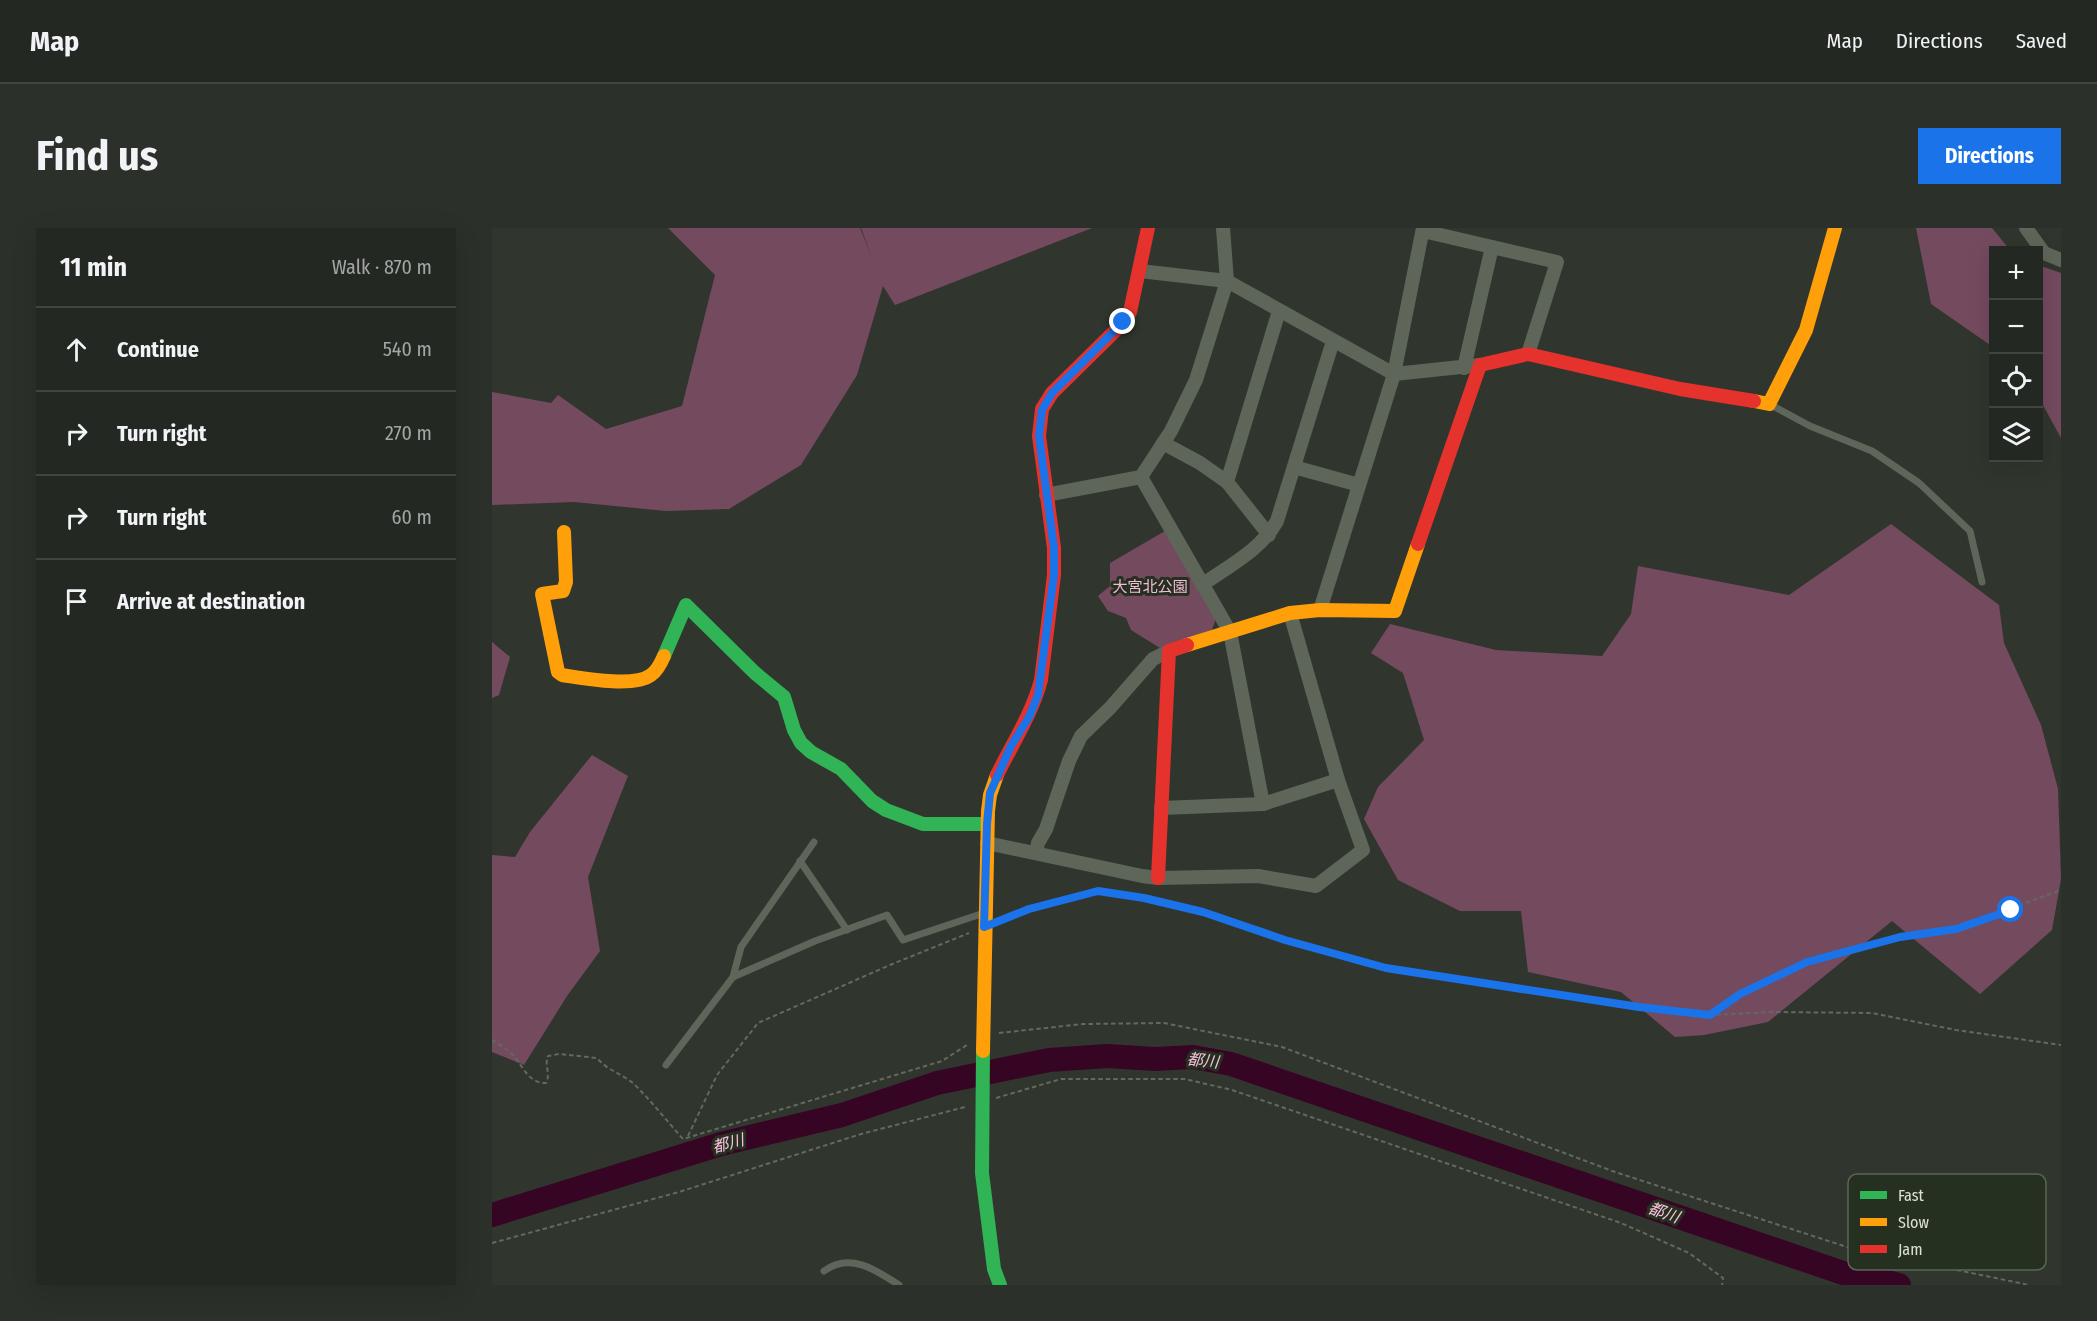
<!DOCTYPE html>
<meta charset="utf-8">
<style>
body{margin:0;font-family:"Fira Sans Condensed","Noto Sans JP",sans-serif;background:#2c302a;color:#f1f3f6}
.controls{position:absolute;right:18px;top:18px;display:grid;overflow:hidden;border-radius:0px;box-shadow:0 6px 24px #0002}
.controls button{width:54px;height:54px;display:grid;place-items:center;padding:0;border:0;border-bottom:2px solid #414440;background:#242822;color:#f1f3f6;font:30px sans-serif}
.stop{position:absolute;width:18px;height:18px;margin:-14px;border:4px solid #1a73e8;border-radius:50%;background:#fff}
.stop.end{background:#1a73e8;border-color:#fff;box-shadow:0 2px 6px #0008}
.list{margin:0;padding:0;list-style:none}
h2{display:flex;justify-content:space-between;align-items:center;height:78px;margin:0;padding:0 24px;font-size:26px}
h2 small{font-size:20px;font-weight:400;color:#a3a6a5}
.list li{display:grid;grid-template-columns:39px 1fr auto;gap:18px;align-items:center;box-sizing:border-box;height:84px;padding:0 24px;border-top:2px solid #414440}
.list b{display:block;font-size:22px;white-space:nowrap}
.list em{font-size:20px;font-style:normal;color:#a3a6a5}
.icon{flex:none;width:33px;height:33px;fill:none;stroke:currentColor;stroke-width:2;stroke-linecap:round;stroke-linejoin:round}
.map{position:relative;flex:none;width:1569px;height:1057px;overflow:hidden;border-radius:0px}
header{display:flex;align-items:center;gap:36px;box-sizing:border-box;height:84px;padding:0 30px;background:#242822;border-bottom:2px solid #414440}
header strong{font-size:28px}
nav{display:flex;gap:33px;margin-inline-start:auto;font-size:21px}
.intro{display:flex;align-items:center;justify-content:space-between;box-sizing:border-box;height:144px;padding:0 36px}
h1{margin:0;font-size:42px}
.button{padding:15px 27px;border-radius:0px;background:#1a73e8;color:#fff;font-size:21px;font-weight:700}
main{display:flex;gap:36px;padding:0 36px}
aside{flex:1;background:#242822;border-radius:0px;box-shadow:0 6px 24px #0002}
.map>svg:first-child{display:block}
</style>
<header>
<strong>Map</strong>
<nav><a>Map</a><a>Directions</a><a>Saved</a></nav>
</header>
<div class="intro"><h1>Find us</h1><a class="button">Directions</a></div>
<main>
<aside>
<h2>11 min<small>Walk · 870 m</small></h2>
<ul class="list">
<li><svg class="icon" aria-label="ahead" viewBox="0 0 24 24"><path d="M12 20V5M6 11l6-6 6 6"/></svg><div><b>Continue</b></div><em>540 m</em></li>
<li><svg class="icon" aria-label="right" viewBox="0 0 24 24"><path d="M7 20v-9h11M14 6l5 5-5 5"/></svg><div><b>Turn right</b></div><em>270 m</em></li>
<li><svg class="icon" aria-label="right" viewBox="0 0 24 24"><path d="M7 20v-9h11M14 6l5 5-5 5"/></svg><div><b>Turn right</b></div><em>60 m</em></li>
<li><svg class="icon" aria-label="arrive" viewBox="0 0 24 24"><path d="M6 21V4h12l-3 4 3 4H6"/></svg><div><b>Arrive at destination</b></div></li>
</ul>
</aside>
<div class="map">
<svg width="1569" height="1057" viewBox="0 0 1569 1057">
<rect width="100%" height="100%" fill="#30362e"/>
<g fill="#744a5f">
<path d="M 176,0 L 368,0 L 379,27 L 369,0 L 600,0 L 403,77 L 391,58 L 365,147 L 309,237 L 237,281 L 174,283 L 82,274 L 0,277 L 0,164 L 59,175 L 66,167 L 114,201 L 190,178 L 223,47 Z"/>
<path d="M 1424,0 L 1500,0 L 1518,22 L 1502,22 L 1501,119 L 1439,76 Z"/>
<path d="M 1546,37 L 1569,45 L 1569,210 L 1547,170 Z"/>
<path d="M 1399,296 L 1507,377 L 1512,415 L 1549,497 L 1566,561 L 1569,651 L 1560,702 L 1488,766 L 1400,693 L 1276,794 L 1212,807 L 1183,809 L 1129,764 L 1036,744 L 1029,683 L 968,683 L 906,652 L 872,591 L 886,559 L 932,512 L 911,445 L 879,425 L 898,396 L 1004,422 L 1110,428 L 1139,386 L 1146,338 L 1297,367 Z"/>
<path d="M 673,303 L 724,390 L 720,402 L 668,420 L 639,402 L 634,390 L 616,383 L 606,368 L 618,358 L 618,335 Z"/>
<path d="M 0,414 L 18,429 L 7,467 L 0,470 Z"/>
<path d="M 100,527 L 136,548 L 96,649 L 108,723 L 75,768 L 32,837 L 0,824 L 0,627 L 23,629 L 38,604 Z"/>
</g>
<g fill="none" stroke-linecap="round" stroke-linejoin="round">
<path stroke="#370524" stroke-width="24" d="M 0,987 L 229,916 L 350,887 L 445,855 L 557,832 L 615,828 L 663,831 L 701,829 L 739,836 L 1354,1046 L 1369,1047 L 1407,1057"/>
<g stroke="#62695f" stroke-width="2" stroke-dasharray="4.5 3" stroke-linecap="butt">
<path d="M 508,693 L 537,681 L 606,663 L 652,670 L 711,684 L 793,712 L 894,740 L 950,750 L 1147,779 L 1218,787 L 1281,784 L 1380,785 L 1464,802 L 1569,817"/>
<path d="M 1219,787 L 1248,766 L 1315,734 L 1408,709 L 1464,701 L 1569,662"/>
<path d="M 507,805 L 591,796 L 672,795 L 790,819 L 1123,944 L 1355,1019 L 1537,1057"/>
<path d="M 0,812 C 6,816 14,820 20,826 C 31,837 35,855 54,855 C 59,846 52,837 56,828 L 67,826 L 105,830 C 117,844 130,845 143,857 C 160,874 175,893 191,911 L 450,833 L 475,817"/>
<path d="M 504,870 L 569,851 L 693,851 L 740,862 L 1129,995 L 1197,1025 L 1231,1050 L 1230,1057"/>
<path d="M 196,908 L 225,847 L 266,795 L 398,737 L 477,705"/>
<path d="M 0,1015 L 187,964 L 369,906 L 473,879"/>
</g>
<g stroke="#5e665a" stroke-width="7">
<path d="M 1279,177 L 1318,198 L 1380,223 L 1427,255 L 1478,303 L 1490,354"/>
<path d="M 308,633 L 355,702"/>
<path d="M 241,749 L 249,719 L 322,614"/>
<path d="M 174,837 L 241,749 L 323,713 L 395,687 L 411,712 L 492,685"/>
<path d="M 332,1043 C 358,1024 384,1042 407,1057"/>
</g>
<g stroke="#5e665a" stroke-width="14">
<path d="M 1534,0 L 1552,25 L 1569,32"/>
<path d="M 931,3 L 1065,34 L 1036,126"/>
<path d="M 648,43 L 735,53 L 902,146 L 988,137"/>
<path d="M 972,140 L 1000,19"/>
<path d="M 671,215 L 708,235 L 735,254 L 777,307"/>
<path d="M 802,239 L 867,257"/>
<path d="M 649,249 L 738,404 L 771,576"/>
<path d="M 735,254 L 787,83"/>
<path d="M 554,267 L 649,249 L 679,203 L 704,152 L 735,53 L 731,0"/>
<path d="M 710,357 C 737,338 769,322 785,293 L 841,113"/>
<path d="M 828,382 L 902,146 L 931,0"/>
<path d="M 669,580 L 771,576 L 846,552"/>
<path d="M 495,615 L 650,648 L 666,650 L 766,648 L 824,658 L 871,622 L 846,552 L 798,385"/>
<path d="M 544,625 L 546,615 L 554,601 L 577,533 L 589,508 L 618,480 L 661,431 L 677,423"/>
</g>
<g stroke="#30b455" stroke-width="14">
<path d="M 172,428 L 194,377 L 263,445 L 292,469 L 302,502 L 309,515 L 319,524 L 349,541 L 380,573 L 394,582 L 431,596 L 495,596"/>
<path d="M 491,823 L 490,945 L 502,1041 L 508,1057"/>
</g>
<g stroke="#ff9f0a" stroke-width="14">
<path d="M 1262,173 L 1277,176 L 1314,102 L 1343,0"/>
<path d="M 72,304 L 74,354 L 71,363 L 50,366 L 66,444 L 70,447 C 90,450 142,460 159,447 C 165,443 169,435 172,428"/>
<path d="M 695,417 L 798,385 L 828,382 L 903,383 L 926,316"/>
<path d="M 491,823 L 496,583 L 498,567 L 505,547"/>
</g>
<g stroke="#e5322d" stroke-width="14">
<path d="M 926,316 L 988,137 L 1036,126 L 1188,161 L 1262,173"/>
<path d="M 505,547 C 520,516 540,486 549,452 L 562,347 L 562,320 L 547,208 L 550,181 L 560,165 L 624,102 L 638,84 L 656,0"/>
<path d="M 666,650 L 677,423 L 695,417"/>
</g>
</g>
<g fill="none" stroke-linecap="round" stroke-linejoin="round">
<path stroke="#1a73e8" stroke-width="8" d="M 631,94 L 560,165 L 550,182 L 547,208 L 562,320 L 562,347 L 546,467 L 537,489 L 519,518 L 498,565 L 495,596 L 492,699 L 537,681 L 606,663 L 652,670 L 711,684 L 793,712 L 894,740 L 1147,779 L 1218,787 L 1248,766 L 1315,734 L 1408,709 L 1464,701 L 1519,682"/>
</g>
<g text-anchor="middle" stroke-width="6" stroke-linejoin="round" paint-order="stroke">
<g font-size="15" fill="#f6bbd8" stroke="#253021">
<text x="658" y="364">大宮北公園</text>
</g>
<g font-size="16" font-style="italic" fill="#fcc0de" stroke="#253021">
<text transform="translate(711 832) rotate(6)" y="6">都川</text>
<text transform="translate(236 915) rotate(-15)" y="6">都川</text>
<text transform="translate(1172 984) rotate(19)" y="6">都川</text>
</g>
</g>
<rect x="1356" y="946" width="198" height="96" rx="9" fill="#253021" stroke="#5b6557" stroke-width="1.5"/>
<rect x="1368" y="963" width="27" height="8" fill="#30b455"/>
<rect x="1368" y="990" width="27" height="8" fill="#ff9f0a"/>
<rect x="1368" y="1017" width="27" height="8" fill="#e5322d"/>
<g font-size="16" fill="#d9e0d6">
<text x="1406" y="973">Fast</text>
<text x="1406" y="1000">Slow</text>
<text x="1406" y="1027">Jam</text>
</g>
</svg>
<div class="controls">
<button>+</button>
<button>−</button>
<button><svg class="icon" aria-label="locate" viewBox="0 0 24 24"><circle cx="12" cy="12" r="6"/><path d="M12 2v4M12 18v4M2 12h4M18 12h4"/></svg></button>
<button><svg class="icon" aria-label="layers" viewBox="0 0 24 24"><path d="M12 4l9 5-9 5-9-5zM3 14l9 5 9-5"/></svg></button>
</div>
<div class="stop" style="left:1519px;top:682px"></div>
<div class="stop end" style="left:631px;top:94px"></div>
</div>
</main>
